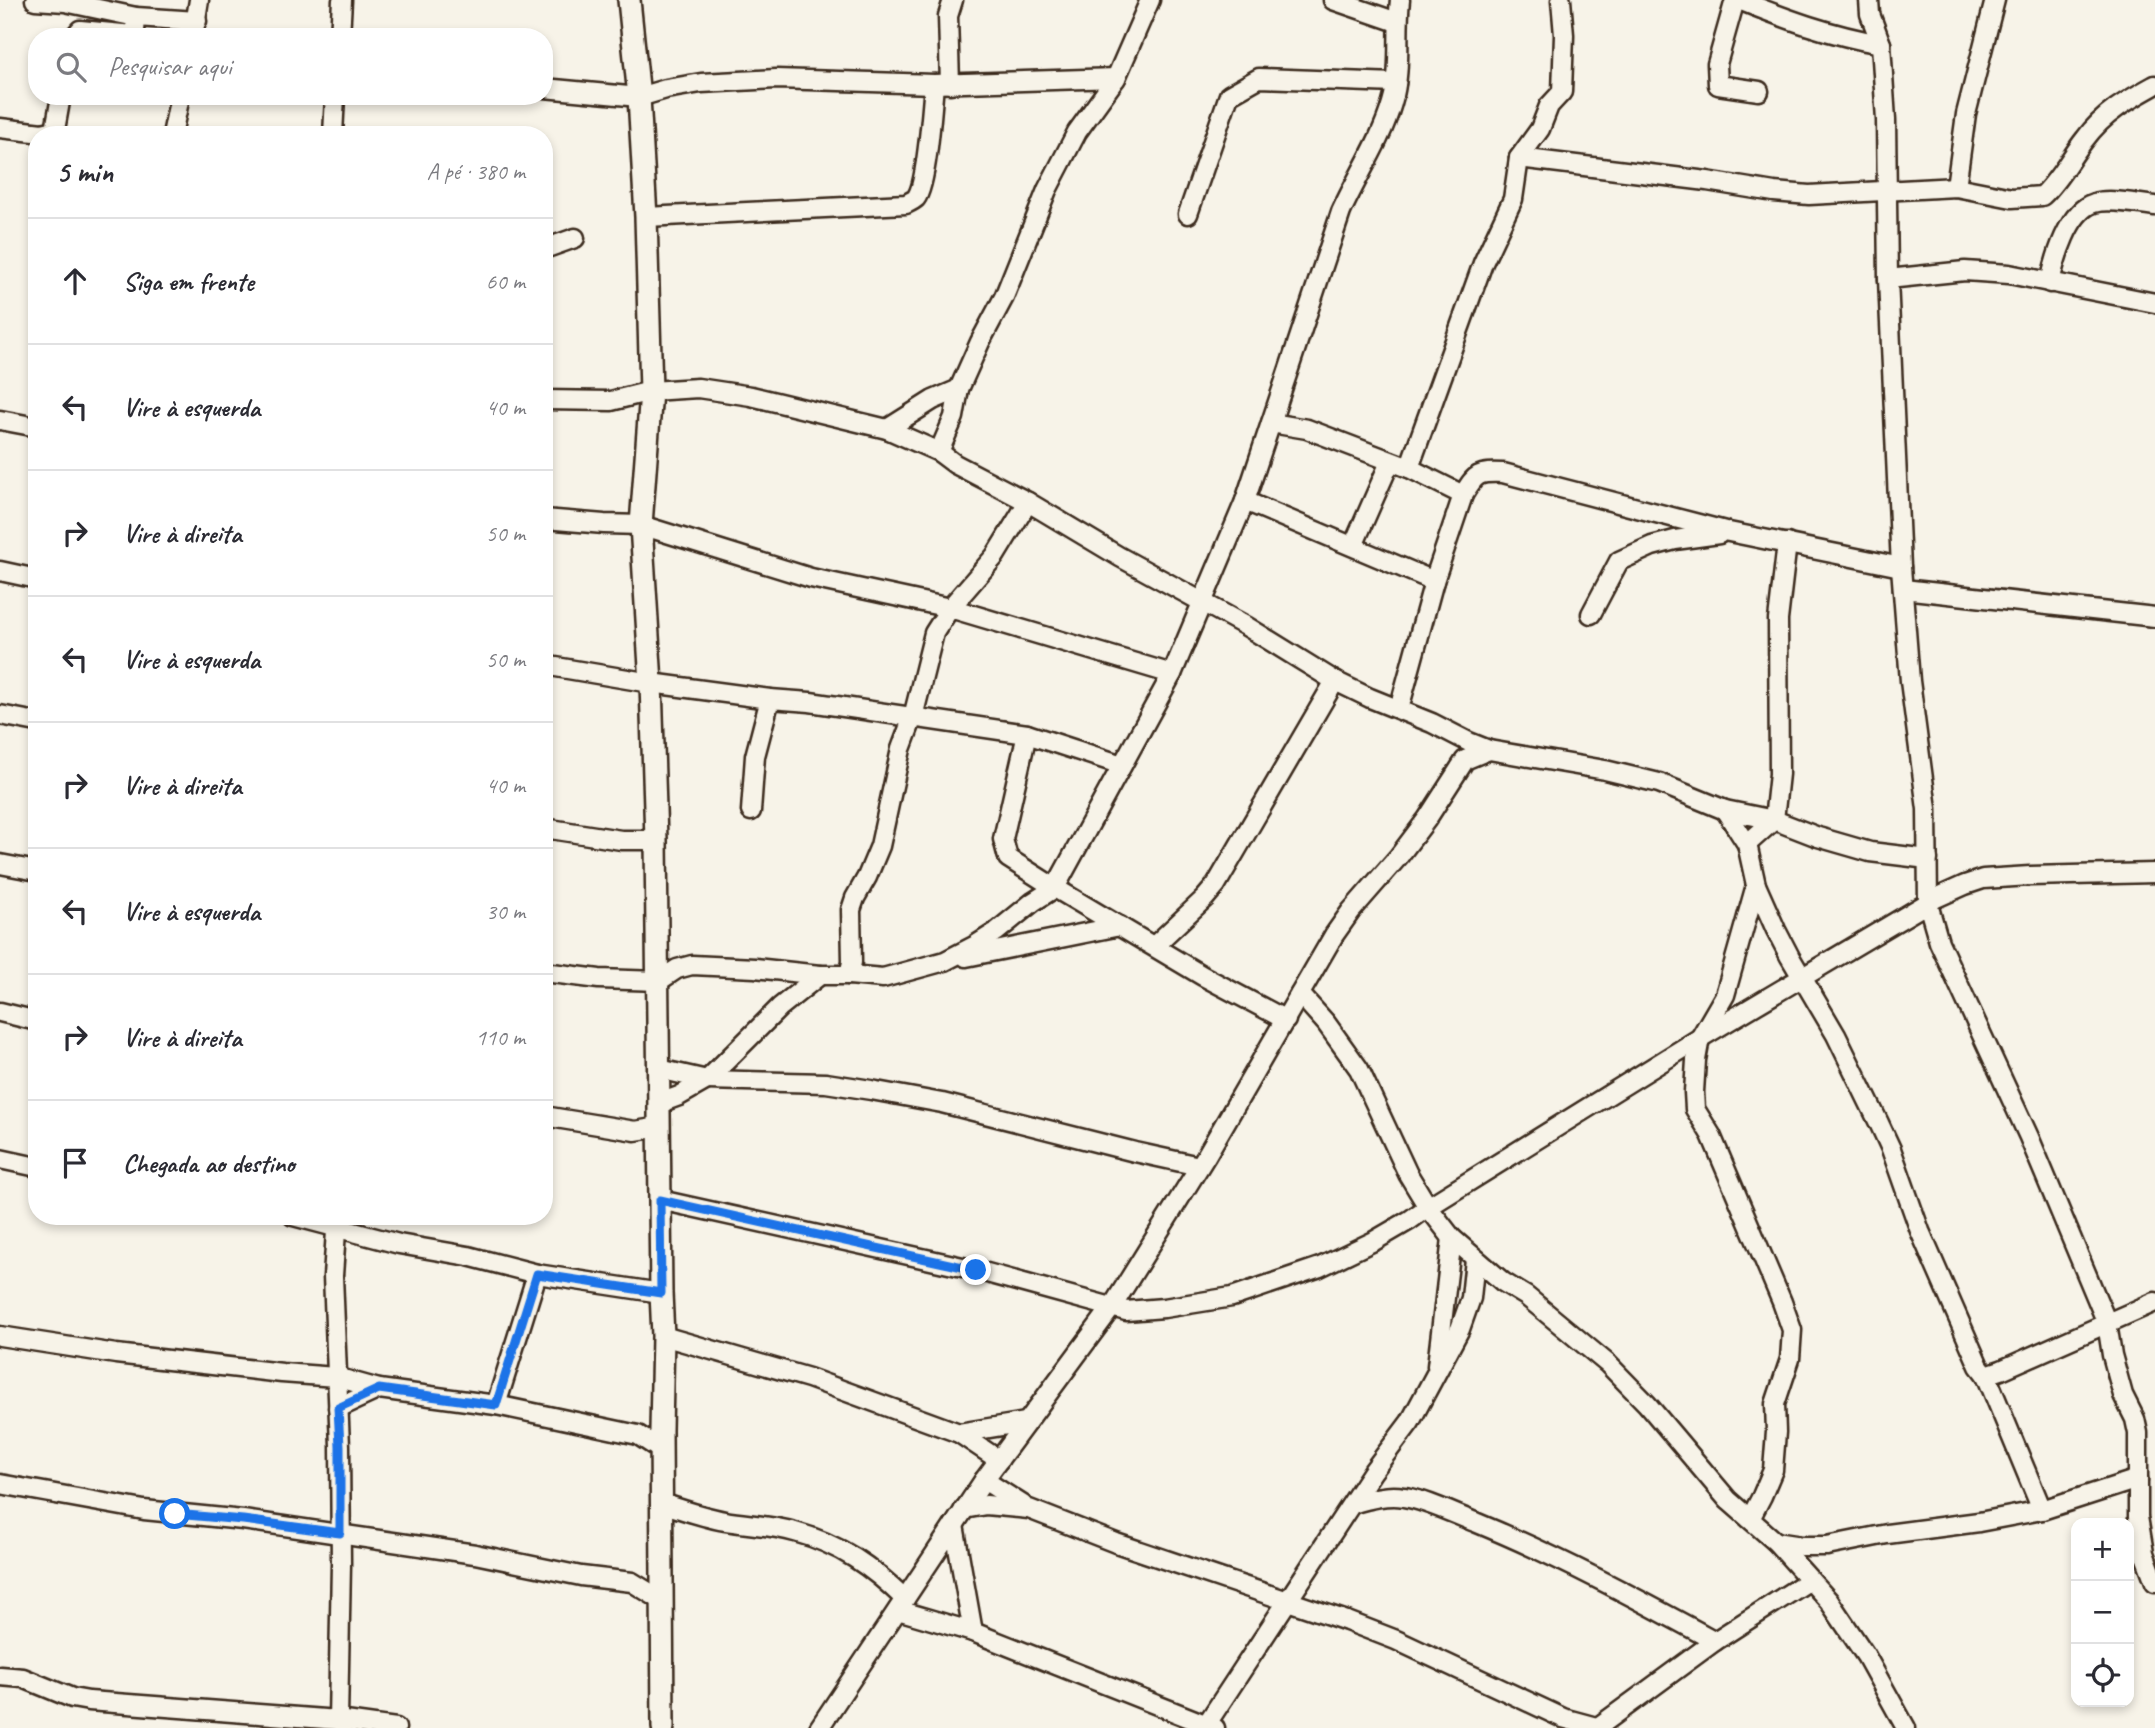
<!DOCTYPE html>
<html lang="pt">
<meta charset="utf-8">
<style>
body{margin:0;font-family:Caveat,sans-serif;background:#f7f7f7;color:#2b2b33}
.controls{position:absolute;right:21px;bottom:21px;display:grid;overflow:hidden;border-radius:14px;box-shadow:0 4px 10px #0003}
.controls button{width:63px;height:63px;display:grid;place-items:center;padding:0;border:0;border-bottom:2px solid #e1e1e2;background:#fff;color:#2b2b33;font:35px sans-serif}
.stop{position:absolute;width:21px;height:21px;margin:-16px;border:5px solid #1a73e8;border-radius:50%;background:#fff}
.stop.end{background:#1a73e8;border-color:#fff;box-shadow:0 2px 7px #0008}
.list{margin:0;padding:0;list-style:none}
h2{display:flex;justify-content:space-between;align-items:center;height:91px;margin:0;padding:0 28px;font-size:30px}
h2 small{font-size:23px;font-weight:400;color:#7c7c81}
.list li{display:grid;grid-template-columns:46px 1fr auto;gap:21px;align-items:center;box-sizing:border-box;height:126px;padding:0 28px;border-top:2px solid #e1e1e2}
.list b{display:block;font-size:26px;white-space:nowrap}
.list em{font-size:23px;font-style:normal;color:#7c7c81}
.icon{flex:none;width:38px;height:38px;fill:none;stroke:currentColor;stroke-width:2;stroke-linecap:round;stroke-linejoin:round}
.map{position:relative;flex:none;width:2155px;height:1728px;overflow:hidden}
.search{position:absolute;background:#fff;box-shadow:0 4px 10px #0003;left:28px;top:28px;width:525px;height:77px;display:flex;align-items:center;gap:18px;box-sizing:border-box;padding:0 24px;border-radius:28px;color:#7c7c81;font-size:26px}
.panel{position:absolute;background:#fff;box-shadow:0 4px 10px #0003;left:28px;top:126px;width:525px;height:1099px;border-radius:28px}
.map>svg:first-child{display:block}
</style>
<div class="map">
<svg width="2155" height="1728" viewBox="0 0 2155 1728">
<rect width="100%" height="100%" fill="#f7f3e8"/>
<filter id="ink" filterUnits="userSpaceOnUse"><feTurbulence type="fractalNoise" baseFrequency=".0143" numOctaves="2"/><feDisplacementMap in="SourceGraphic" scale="14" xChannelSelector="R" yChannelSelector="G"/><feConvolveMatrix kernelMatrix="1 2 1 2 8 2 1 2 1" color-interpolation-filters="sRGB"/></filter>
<g filter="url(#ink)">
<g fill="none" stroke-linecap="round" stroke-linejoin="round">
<defs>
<g id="minor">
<path d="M 35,0 L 65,2 L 136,17 L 197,21"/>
<path d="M 1333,0 L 1397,22"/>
<path d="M 1735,0 L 1717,64 L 1718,85 L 1759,91"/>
<path d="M 1739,0 C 1786,19 1830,35 1881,44"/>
<path d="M 1869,0 L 1870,14 L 1881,44 L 1886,120 L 1888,279 L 1901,567 L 1910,681 L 1927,809 L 1928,904 L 1939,942 L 2029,1137 L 2107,1323 L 2112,1355 L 2123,1395 L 2135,1419 L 2138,1433 L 2138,1517 L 2144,1553 L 2155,1582"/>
<path d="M 74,37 L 80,30 L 133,35 L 135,32 L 136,17"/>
<path d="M 193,37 L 199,0"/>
<path d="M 340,37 L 342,0"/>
<path d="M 950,84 L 948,16 L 953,0"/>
<path d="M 544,88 L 639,97 L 666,89 L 701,83 L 776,79 L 934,84 L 1116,78"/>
<path d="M 0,128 L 42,133 L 55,130 L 61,96"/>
<path d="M 172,135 L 180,96"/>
<path d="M 333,135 L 335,96"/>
<path d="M 1519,158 L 1707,181 L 1774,192 L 1809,195 L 1956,187 L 2012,198 L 2042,196 C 2060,179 2070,158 2085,139 C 2104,113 2128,100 2155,85"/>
<path d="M 1956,187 L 1966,114 L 1995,0"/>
<path d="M 1188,214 L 1229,95 L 1259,78 L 1396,83"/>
<path d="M 646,217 L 906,204 C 908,203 915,199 916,198 C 927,184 932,106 934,84"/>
<path d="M 544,249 L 575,238"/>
<path d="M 1888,279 L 1965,271 L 2009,274 L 2155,303"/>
<path d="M 2050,283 C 2055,259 2068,211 2094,203 C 2108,198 2140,204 2155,206"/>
<path d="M 544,400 L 611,401 L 651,391 L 698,388 L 751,396 L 887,429 L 939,452 L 955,464 L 1028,502 L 1120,557 L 1246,626 L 1335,681 L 1370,698 L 1432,723 L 1469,742 L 1489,750 L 1605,770 L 1659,783 L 1725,810 L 1774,820 L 1818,837 L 1870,852 L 1928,859"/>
<path d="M 0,420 L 37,427"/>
<path d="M 1271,423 L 1307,429 L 1409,468 L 1463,495 L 1434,581 L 1399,709"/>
<path d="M 887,429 L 933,400 L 959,389"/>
<path d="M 939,452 L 954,417 L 959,389 L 980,342 L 1004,297 L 1047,190 L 1077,132 L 1116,78 L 1150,0"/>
<path d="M 1409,468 L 1483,263 L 1513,199 L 1519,158 L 1540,129 L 1549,106 L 1562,92 L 1564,35 L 1561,0"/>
<path d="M 1463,495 C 1476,473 1478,472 1503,473 L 1729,532 L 1901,567"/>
<path d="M 1245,501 L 1434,581"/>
<path d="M 544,519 L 604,524 L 641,525 L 811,578 L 950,608 L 1172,674"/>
<path d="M 1353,546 L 1390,462"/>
<path d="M 0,571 L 37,579"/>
<path d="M 1903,589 L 2155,617"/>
<path d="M 1591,614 L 1619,561 L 1652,546 L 1675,540 L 1719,534"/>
<path d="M 544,665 L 651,683 L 770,699"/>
<path d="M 0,715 L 37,722"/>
<path d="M 1027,734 L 1003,839 L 1008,858 L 1055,888 L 1203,976 L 1286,1020"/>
<path d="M 1725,810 L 1747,844 L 1756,885 L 1776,930 L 1790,957 L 1836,1035 L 1879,1123 L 1891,1149 L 1920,1231 L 1979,1366 L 1986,1375 L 2001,1370 L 2155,1302"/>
<path d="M 751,811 L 755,756 L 770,699 L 810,702 L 1027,734 L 1122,765"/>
<path d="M 544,828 L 621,840 L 656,840"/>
<path d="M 1747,844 L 1774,820 L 1779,774 L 1778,620 L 1787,543"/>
<path d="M 0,864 L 37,871"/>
<path d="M 1154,946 L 1205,898 L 1216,885 L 1335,681"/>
<path d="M 966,957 L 1120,926"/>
<path d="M 544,972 L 599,979 L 659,981 L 677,969 L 692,965 L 755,968 L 820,975 L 849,975 L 883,978 L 945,961 L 974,946 L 996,932 L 1033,902 L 1055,888 L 1172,674 L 1245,501 L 1341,212 C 1357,176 1381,141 1392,103 C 1402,70 1396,34 1400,0"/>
<path d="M 849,975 L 852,962 L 851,910 L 855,898 L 867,877 L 880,846 L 901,749 L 913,717 L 934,633 L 950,608 L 995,556 L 1028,502"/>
<path d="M 1300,994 L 1326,1023 L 1359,1069 L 1408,1174 L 1428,1207 L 1452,1238 L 1503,1282 L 1526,1296 L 1608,1364 L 1647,1404 L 1728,1500 L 1776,1542 L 1829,1601 L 1866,1656 L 1906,1728"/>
<path d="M 0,1012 L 37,1021"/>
<path d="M 659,1069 L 707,1080 L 826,1083 L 871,1090 L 942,1103 L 1135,1152 L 1199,1166"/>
<path d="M 660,1103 L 679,1096 L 707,1080 L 780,1007 L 820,975"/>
<path d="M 544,1116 L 635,1131 L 660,1127"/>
<path d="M 0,1159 L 37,1167"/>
<path d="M 660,1200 L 976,1270 L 1126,1311 L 1164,1308 L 1232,1297 L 1320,1267 L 1374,1241 L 1410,1220 L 1428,1207 L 1700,1038 L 1936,898 L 1965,885 L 1983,879 L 2030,876 L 2155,873"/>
<path d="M 293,1216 L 399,1244 L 468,1256 L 537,1274 L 661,1293"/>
<path d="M 337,1216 L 333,1276 L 340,1446 L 341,1564 L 338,1720"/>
<path d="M 0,1336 L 116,1354 L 282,1373 L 336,1377 L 379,1389 L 496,1405 L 638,1435 L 661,1450"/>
<path d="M 663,1336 L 809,1378 L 959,1433 L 999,1460"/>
<path d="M 1437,1366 L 1452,1238"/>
<path d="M 1986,1375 L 2042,1510"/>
<path d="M 496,1405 L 537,1274"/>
<path d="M 338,1408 L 379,1389"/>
<path d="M 959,1433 L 1026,1422"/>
<path d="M 984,1480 L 1023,1505"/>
<path d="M 0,1484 L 144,1510 L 243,1520 L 475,1554 L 581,1576 L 632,1582 L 663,1601"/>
<path d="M 662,1503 C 683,1510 703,1517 725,1521 C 748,1525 771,1525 795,1532 C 840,1544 872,1567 905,1599"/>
<path d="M 1352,1504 C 1369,1499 1387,1494 1404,1497 C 1426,1500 1454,1514 1475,1522 C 1558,1556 1636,1598 1715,1641"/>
<path d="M 964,1509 L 986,1505 L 1029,1509 L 1116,1543 L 1347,1621 L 1396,1640 L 1563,1718 L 1600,1728"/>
<path d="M 1750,1519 L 1762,1496 L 1773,1470 L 1776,1432 L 1775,1404 L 1790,1359 L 1792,1330 L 1782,1302 L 1711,1135 L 1695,1109 L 1694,1092 L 1696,1060 L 1700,1038 L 1725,995 L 1756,885"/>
<path d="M 954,1525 L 973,1632"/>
<path d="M 1776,1542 L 1802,1546 L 1827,1546 L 1887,1534 L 1979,1522 L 2042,1510 L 2138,1479"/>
<path d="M 898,1610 L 973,1632 L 1215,1728"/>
<path d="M 0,1676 L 23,1678 L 72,1698 L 89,1701 L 338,1720 L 396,1728"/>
<path d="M 1598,1727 L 1715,1641 L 1810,1580"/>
<path d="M 819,1728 L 984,1480 L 1112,1307 L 1206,1156 L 1334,935 L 1351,911 L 1399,856 L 1427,819 L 1465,760 L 1489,750"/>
<path d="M 1204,1728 L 1373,1471 L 1410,1422 L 1460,1329 L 1471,1298 L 1475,1259"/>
</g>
<path id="tertiary" d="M 629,0 L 639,97 L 646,217 L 651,391 L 641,525 L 651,683 L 656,840 L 661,1293 L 663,1336 L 661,1430 L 663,1728"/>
</defs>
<use href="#minor" stroke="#3b2a1e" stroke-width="23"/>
<use href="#tertiary" stroke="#3b2a1e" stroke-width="26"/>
<use href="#minor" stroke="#f7f3e8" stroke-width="18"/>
<use href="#tertiary" stroke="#f7f3e8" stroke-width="21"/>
</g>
</g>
<g fill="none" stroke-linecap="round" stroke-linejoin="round" filter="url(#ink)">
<path stroke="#1a73e8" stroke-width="9" d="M 175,1514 L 243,1520 L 340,1533 L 340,1446 L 338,1408 L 379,1389 L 496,1405 L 537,1274 L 661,1293 L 660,1200 L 976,1270"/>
</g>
</svg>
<div class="controls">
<button>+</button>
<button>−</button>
<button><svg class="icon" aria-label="locate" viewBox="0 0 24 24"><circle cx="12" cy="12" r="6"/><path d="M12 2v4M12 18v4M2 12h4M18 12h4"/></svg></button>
</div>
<div class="stop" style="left:175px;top:1514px"></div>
<div class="stop end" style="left:976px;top:1270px"></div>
<div class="search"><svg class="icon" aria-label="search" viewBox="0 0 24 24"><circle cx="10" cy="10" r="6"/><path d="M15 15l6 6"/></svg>Pesquisar aqui</div>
<section class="panel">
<h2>5 min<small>A pé · 380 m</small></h2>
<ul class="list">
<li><svg class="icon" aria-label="ahead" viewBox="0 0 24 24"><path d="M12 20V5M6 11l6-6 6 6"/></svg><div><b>Siga em frente</b></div><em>60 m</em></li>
<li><svg class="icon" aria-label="left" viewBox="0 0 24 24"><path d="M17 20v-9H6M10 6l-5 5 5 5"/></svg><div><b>Vire à esquerda</b></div><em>40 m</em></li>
<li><svg class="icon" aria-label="right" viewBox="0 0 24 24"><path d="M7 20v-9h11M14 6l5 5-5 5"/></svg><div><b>Vire à direita</b></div><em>50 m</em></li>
<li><svg class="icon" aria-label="left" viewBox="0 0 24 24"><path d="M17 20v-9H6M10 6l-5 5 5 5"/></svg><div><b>Vire à esquerda</b></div><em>50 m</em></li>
<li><svg class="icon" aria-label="right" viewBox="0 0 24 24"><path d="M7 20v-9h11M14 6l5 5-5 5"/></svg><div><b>Vire à direita</b></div><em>40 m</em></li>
<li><svg class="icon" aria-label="left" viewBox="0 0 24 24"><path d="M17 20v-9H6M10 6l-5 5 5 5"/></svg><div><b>Vire à esquerda</b></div><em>30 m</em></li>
<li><svg class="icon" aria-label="right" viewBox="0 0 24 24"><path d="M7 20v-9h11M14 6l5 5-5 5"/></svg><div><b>Vire à direita</b></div><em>110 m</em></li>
<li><svg class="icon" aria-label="arrive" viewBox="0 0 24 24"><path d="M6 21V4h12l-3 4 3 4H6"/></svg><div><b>Chegada ao destino</b></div></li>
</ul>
</section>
</div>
